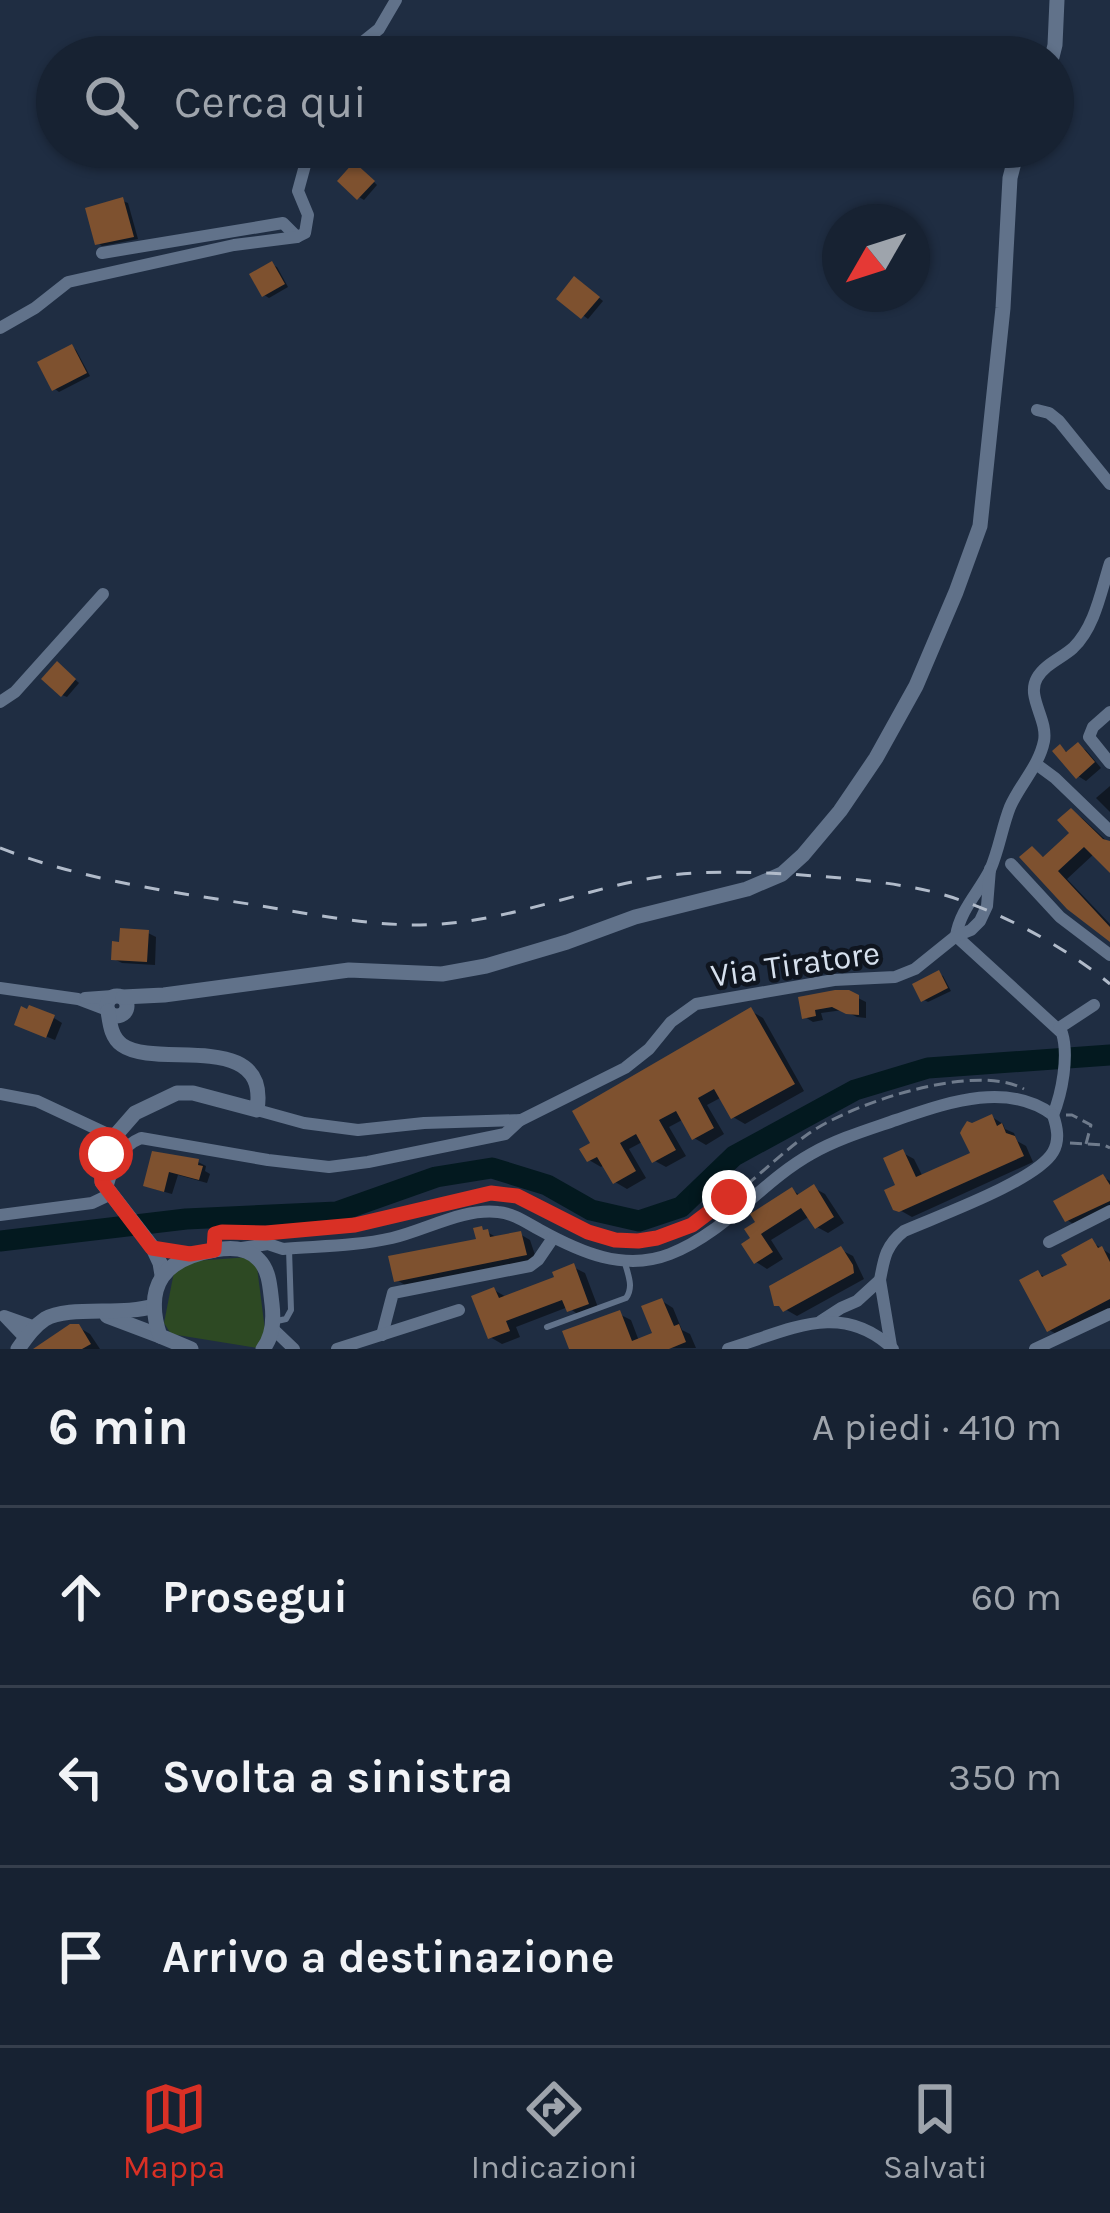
<!DOCTYPE html>
<html lang="it">
<meta charset="utf-8">
<style>
body{margin:0;font-family:Karla,sans-serif;background:#242f3e;color:#f1f3f6}
.compass{position:absolute;left:822px;top:204px;width:108px;height:108px;border-radius:50%;background:#172232;box-shadow:0 3px 9px #0004;rotate:231deg}
.stop{position:absolute;width:36px;height:36px;margin:-27px;border:9px solid #d93025;border-radius:50%;background:#fff}
.stop.end{background:#d93025;border-color:#fff;box-shadow:0 3px 12px #0008}
.list{margin:0;padding:0;list-style:none}
h2{display:flex;justify-content:space-between;align-items:center;height:156px;margin:0;padding:0 48px;font-size:51px}
h2 small{font-size:39px;font-weight:400;color:#9ea4ac}
.list li{display:grid;grid-template-columns:78px 1fr auto;gap:36px;align-items:center;box-sizing:border-box;height:180px;padding:0 48px;border-top:3px solid #363f4d}
.list b{display:block;font-size:45px;white-space:nowrap}
.list em{font-size:39px;font-style:normal;color:#9ea4ac}
.icon{flex:none;width:66px;height:66px;fill:none;stroke:currentColor;stroke-width:2;stroke-linecap:round;stroke-linejoin:round}
.map{position:relative;flex:none;width:1110px;height:1349px;overflow:hidden}
.search{position:absolute;background:#172232;box-shadow:0 3px 9px #0004;left:36px;right:36px;top:36px;height:132px;display:flex;align-items:center;gap:30px;box-sizing:border-box;padding:0 42px;border-radius:66px;color:#9ea4ac;font-size:45px}
.sheet{height:696px;background:#172232}
nav{display:flex;justify-content:space-around;align-items:center;box-sizing:border-box;height:168px;border-top:3px solid #363f4d;background:#172232;font-size:33px;color:#9ea4ac}
nav a{display:grid;justify-items:center;gap:6px}
nav .on{color:#d93025}
.map>svg:first-child{display:block}
</style>
<div class="map">
<svg width="1110" height="1349" viewBox="0 0 1110 1349">
<rect width="100%" height="100%" fill="#1f2d42"/>
<path fill="#2d4923" d="M 249,1257 L 257,1267 L 265,1330 L 258,1348 L 171,1334 L 164,1323 L 174,1272 L 181,1262 Z"/>
<g fill="#0007">
<path d="M 360,168 L 377,185 L 364,200 L 359,197 Z"/>
<path d="M 123,201 L 128,203 L 138,239 L 102,246 L 98,243 Z"/>
<path d="M 272,265 L 277,267 L 288,287 L 269,298 L 264,295 Z"/>
<path d="M 579,282 L 603,301 L 588,319 L 560,298 Z"/>
<path d="M 72,347 L 76,350 L 90,376 L 59,392 L 55,389 Z"/>
<path d="M 62,668 L 79,683 L 67,697 L 62,695 Z"/>
<path d="M 1078,746 L 1086,750 L 1101,768 L 1086,781 L 1078,776 L 1061,748 L 1069,753 Z"/>
<path d="M 1110,786 L 1110,812 L 1096,798 Z"/>
<path d="M 1071,811 L 1082,818 L 1110,844 L 1110,869 L 1095,853 L 1067,879 L 1110,924 L 1110,938 L 1032,849 L 1046,859 L 1074,833 Z"/>
<path d="M 148,933 L 156,937 L 155,965 L 122,963 L 114,959 L 122,945 Z"/>
<path d="M 939,974 L 943,976 L 951,991 L 928,1002 L 924,1000 Z"/>
<path d="M 848,993 L 866,1002 L 866,1018 L 857,1017 L 843,1010 L 821,1013 L 823,1020 L 813,1022 L 805,1017 L 801,999 Z"/>
<path d="M 751,1011 L 763,1018 L 804,1091 L 745,1124 L 733,1117 L 722,1097 L 707,1105 L 724,1134 L 706,1145 L 694,1138 L 684,1119 L 669,1127 L 686,1156 L 666,1167 L 655,1161 L 644,1141 L 629,1149 L 646,1178 L 627,1189 L 615,1182 L 605,1164 L 601,1167 L 589,1160 Z"/>
<path d="M 54,1018 L 62,1023 L 55,1040 L 25,1028 Z"/>
<path d="M 992,1117 L 1003,1124 L 1005,1129 L 1014,1133 L 1017,1141 L 1026,1146 L 1033,1162 L 912,1217 L 896,1208 L 903,1153 L 914,1159 L 923,1177 L 974,1154 Z"/>
<path d="M 154,1154 L 198,1162 L 206,1166 L 205,1171 L 210,1174 L 207,1183 L 178,1175 L 172,1194 L 154,1189 Z"/>
<path d="M 1103,1177 L 1110,1181 L 1110,1209 L 1075,1225 L 1067,1220 Z"/>
<path d="M 814,1188 L 825,1194 L 844,1223 L 828,1233 L 817,1227 L 810,1216 L 771,1240 L 783,1259 L 767,1269 L 756,1262 L 745,1245 L 792,1190 L 800,1195 Z"/>
<path d="M 481,1229 L 498,1238 L 518,1233 L 530,1240 L 537,1261 L 408,1287 L 397,1280 L 479,1241 Z"/>
<path d="M 1092,1242 L 1110,1254 L 1110,1310 L 1060,1336 L 1049,1330 L 1038,1273 L 1047,1278 L 1071,1266 Z"/>
<path d="M 841,1250 L 853,1256 L 864,1279 L 797,1316 L 776,1304 Z"/>
<path d="M 573,1267 L 585,1273 L 599,1310 L 580,1316 L 568,1307 L 516,1327 L 520,1337 L 502,1344 L 490,1337 L 494,1290 L 508,1298 L 558,1279 Z"/>
<path d="M 662,1301 L 673,1308 L 682,1330 L 690,1334 L 696,1348 L 572,1349 L 619,1314 L 631,1320 L 639,1341 L 656,1334 Z"/>
<path d="M 78,1327 L 90,1334 L 100,1349 L 41,1349 Z"/>
</g>
<g fill="none" stroke-linecap="round" stroke-linejoin="round">
<path stroke="#03191f" stroke-width="21" d="M 0,1241 L 186,1219 L 337,1212 L 436,1177 L 492,1168 L 547,1185 L 591,1210 L 639,1221 L 681,1207 L 734,1156 L 855,1090 L 928,1068 L 1110,1055"/>
</g>
<g fill="#7e512f">
<path d="M 354,162 L 375,181 L 357,200 L 337,181 Z"/>
<path d="M 123,197 L 134,237 L 95,245 L 85,208 Z"/>
<path d="M 272,261 L 285,284 L 262,297 L 249,274 Z"/>
<path d="M 574,276 L 600,297 L 581,319 L 556,299 Z"/>
<path d="M 72,344 L 87,373 L 52,391 L 37,362 Z"/>
<path d="M 57,661 L 76,679 L 61,697 L 41,679 Z"/>
<path d="M 1078,742 L 1095,762 L 1076,779 L 1052,751 L 1060,744 L 1066,752 Z"/>
<path d="M 1071,808 L 1103,839 L 1110,841 L 1110,873 L 1084,847 L 1058,871 L 1110,927 L 1110,942 L 1067,909 L 1019,857 L 1032,846 L 1043,857 L 1069,833 L 1057,820 Z"/>
<path d="M 120,928 L 149,930 L 147,962 L 111,960 L 112,941 L 119,942 Z"/>
<path d="M 939,970 L 948,988 L 921,1002 L 912,984 Z"/>
<path d="M 835,990 L 849,990 L 859,995 L 859,1015 L 846,1014 L 832,1007 L 815,1010 L 816,1016 L 802,1019 L 798,997 Z"/>
<path d="M 29,1005 L 55,1015 L 46,1038 L 14,1025 L 21,1006 L 27,1009 Z"/>
<path d="M 751,1007 L 795,1084 L 731,1119 L 714,1089 L 698,1098 L 714,1128 L 692,1140 L 676,1111 L 659,1120 L 676,1150 L 652,1163 L 636,1134 L 620,1143 L 636,1171 L 613,1184 L 597,1157 L 587,1162 L 579,1149 L 590,1143 L 572,1111 Z"/>
<path d="M 992,1114 L 997,1126 L 1002,1123 L 1006,1133 L 1015,1136 L 1024,1156 L 899,1212 L 893,1210 L 884,1190 L 895,1185 L 883,1158 L 903,1149 L 916,1177 L 970,1153 L 960,1133 L 962,1129 L 967,1121 L 972,1123 Z"/>
<path d="M 152,1151 L 199,1159 L 198,1165 L 203,1166 L 199,1180 L 169,1172 L 164,1192 L 143,1186 Z"/>
<path d="M 1103,1174 L 1110,1185 L 1110,1201 L 1065,1222 L 1053,1201 Z"/>
<path d="M 814,1184 L 834,1217 L 815,1229 L 801,1208 L 761,1234 L 773,1252 L 754,1264 L 741,1244 L 750,1238 L 744,1229 L 755,1222 L 750,1214 L 792,1187 L 797,1195 Z"/>
<path d="M 482,1226 L 483,1230 L 488,1229 L 490,1237 L 521,1231 L 527,1255 L 394,1282 L 388,1256 L 476,1239 L 473,1228 Z"/>
<path d="M 1092,1238 L 1098,1248 L 1102,1246 L 1110,1262 L 1110,1299 L 1047,1332 L 1019,1280 L 1038,1270 L 1042,1277 L 1067,1265 L 1061,1255 Z"/>
<path d="M 841,1246 L 853,1265 L 854,1273 L 783,1312 L 779,1306 L 774,1306 L 769,1286 Z"/>
<path d="M 574,1263 L 589,1304 L 567,1312 L 562,1300 L 506,1321 L 510,1331 L 488,1339 L 471,1296 L 494,1287 L 499,1298 L 554,1277 L 552,1272 Z"/>
<path d="M 662,1298 L 674,1326 L 679,1324 L 686,1342 L 669,1349 L 569,1349 L 562,1331 L 620,1310 L 632,1341 L 652,1333 L 641,1306 Z"/>
<path d="M 70,1324 L 79,1324 L 91,1344 L 82,1349 L 33,1349 Z"/>
</g>
<g fill="none" stroke-linecap="round" stroke-linejoin="round">
<g stroke="#6f7b8c" stroke-width="3" stroke-dasharray="12 6" stroke-linecap="butt">
<path d="M 1066,1115 L 1072,1115 L 1091,1125 L 1086,1144"/>
<path d="M 1070,1143 L 1104,1145 L 1110,1148"/>
<path d="M 272,1232 C 312,1230 351,1226 390,1218 C 426,1210 468,1188 505,1193 C 520,1196 534,1205 547,1212 C 597,1237 630,1253 685,1228 C 726,1209 769,1162 808,1134 C 852,1103 975,1062 1024,1089"/>
<path d="M 215,1236 L 222,1232 L 257,1232"/>
</g>
<g stroke="#61728a" stroke-width="6">
<path d="M 277,1321 L 286,1319 L 291,1310 L 289,1249"/>
<path d="M 547,1327 L 626,1298 C 634,1287 628,1275 625,1263"/>
</g>
<g stroke="#61728a" stroke-width="12">
<path d="M 357,57 L 364,41 L 379,29 L 396,0"/>
<path d="M 102,253 L 283,223 L 297,237"/>
<path d="M 0,328 L 35,308 L 68,282 L 234,245 L 297,237 L 305,233 L 308,215 L 298,191 L 310,147"/>
<path d="M 1037,410 L 1049,413 L 1059,421 L 1110,484"/>
<path d="M 0,702 L 15,692 L 103,594"/>
<path d="M 1110,712 L 1093,727 L 1089,737 L 1110,763"/>
<path d="M 1036,764 L 1055,778 L 1110,831"/>
<path d="M 1011,864 L 1060,917 L 1110,955"/>
<path d="M 956,936 C 960,910 979,892 990,870 C 999,850 1002,827 1010,807 C 1020,784 1039,766 1044,741 C 1048,719 1026,697 1037,678 C 1045,664 1062,658 1073,648 C 1095,627 1101,591 1110,563"/>
<path d="M 956,936 L 1062,1033 C 1069,1056 1062,1093 1053,1115"/>
<path d="M 0,988 L 78,999 L 107,1010"/>
<path d="M 85,998 L 113,996"/>
<path d="M 1059,1028 L 1094,1005"/>
<path d="M 0,1094 L 37,1101 L 114,1137"/>
<path d="M 257,1110 L 304,1123 L 358,1130 L 424,1123 L 521,1120 L 625,1068 L 649,1049 L 671,1022 L 696,1004 L 834,980 L 895,977 L 915,969 L 956,936 L 971,930 L 980,921 L 987,906 L 990,869"/>
<path d="M 107,1188 C 113,1166 119,1147 141,1138 L 268,1160 L 329,1167 L 368,1162 L 505,1134 L 520,1120"/>
<path d="M 0,1215 L 92,1203 L 111,1194"/>
<path d="M 1049,1242 L 1110,1211"/>
<path d="M 242,1248 L 268,1244 L 283,1249 C 319,1246 357,1246 392,1238 C 426,1230 463,1208 498,1212 C 513,1213 527,1223 540,1230 C 580,1252 624,1272 670,1254 C 725,1233 761,1182 811,1154 C 837,1139 867,1130 896,1120 C 944,1104 1006,1080 1053,1115"/>
<path d="M 880,1280 C 884,1258 886,1245 904,1231 C 938,1216 1036,1181 1053,1152 C 1060,1140 1057,1127 1053,1115"/>
<path d="M 821,1321 L 841,1308 L 857,1301 L 880,1280 L 891,1346"/>
<path d="M 272,1328 L 294,1349"/>
<path d="M 382,1335 L 393,1293 L 530,1266 L 538,1260 L 553,1238"/>
<path d="M 26,1339 L 4,1316 L 35,1327"/>
<path d="M 337,1349 L 459,1310"/>
<path d="M 728,1349 C 788,1331 841,1299 893,1349"/>
<path d="M 1035,1349 L 1110,1314"/>
</g>
<g stroke="#61728a" stroke-width="15">
<path d="M 1052,57 L 1055,45 L 1057,0"/>
<circle cx="117" cy="1006" r="10"/>
<path d="M 123,997 L 164,995 L 349,970 L 442,974 L 486,966 L 567,942 L 635,917 L 747,889 L 782,874 L 803,855 L 840,811 L 876,758 L 916,686 L 956,592 L 980,526 L 1003,308 L 1010,178 L 1018,147"/>
<path d="M 108,1011 C 110,1024 111,1037 122,1045 C 157,1070 270,1028 257,1110 L 193,1093 L 177,1093 L 135,1113 L 114,1137 L 103,1162 L 102,1182 L 153,1248 L 160,1263 L 162,1275"/>
<path d="M 107,1316 L 160,1336"/>
<path d="M 18,1349 C 26,1338 33,1327 45,1319 C 68,1305 123,1316 154,1306"/>
<path d="M 191,1349 L 160,1336 C 143,1285 165,1258 215,1250 C 231,1247 248,1247 259,1260 C 270,1271 270,1289 272,1304 C 274,1321 273,1336 263,1349"/>
</g>
<path stroke="#b1bbca" stroke-width="3" stroke-dasharray="15 15" stroke-linecap="butt" d="M 0,848 C 80,879 164,891 249,904 C 305,913 363,925 420,925 C 501,924 574,892 652,878 C 697,870 743,872 788,874 C 830,877 874,880 915,888 C 981,900 1059,942 1110,984"/>
</g>
<g fill="none" stroke-linecap="round" stroke-linejoin="round">
<path stroke="#d93025" stroke-width="15" d="M 106,1154 L 101,1170 L 102,1182 L 152,1248 L 190,1254 L 214,1250 L 215,1234 L 222,1232 L 266,1233 L 355,1225 L 491,1193 L 517,1196 L 588,1232 L 615,1240 L 638,1241 L 657,1238 L 692,1225 L 729,1197"/>
</g>
<g text-anchor="middle" stroke-width="9" stroke-linejoin="round" paint-order="stroke">
<g font-size="33" fill="#d6e0ed" stroke="#0f151f">
<text transform="translate(795 963) rotate(-8)" y="12">Via Tiratore</text>
</g>
</g>
</svg>
<svg class="compass" viewBox="-18 -18 36 36"><path d="M0-13l5 13h-10z" fill="#e53935"/><path d="M0 13l5-13h-10z" fill="#9ea4ac"/></svg>
<div class="stop" style="left:106px;top:1154px"></div>
<div class="stop end" style="left:729px;top:1197px"></div>
<div class="search"><svg class="icon" aria-label="search" viewBox="0 0 24 24"><circle cx="10" cy="10" r="6"/><path d="M15 15l6 6"/></svg>Cerca qui</div>
</div>
<section class="sheet">
<h2>6 min<small>A piedi · 410 m</small></h2>
<ul class="list">
<li><svg class="icon" aria-label="ahead" viewBox="0 0 24 24"><path d="M12 20V5M6 11l6-6 6 6"/></svg><div><b>Prosegui</b></div><em>60 m</em></li>
<li><svg class="icon" aria-label="left" viewBox="0 0 24 24"><path d="M17 20v-9H6M10 6l-5 5 5 5"/></svg><div><b>Svolta a sinistra</b></div><em>350 m</em></li>
<li><svg class="icon" aria-label="arrive" viewBox="0 0 24 24"><path d="M6 21V4h12l-3 4 3 4H6"/></svg><div><b>Arrivo a destinazione</b></div></li>
</ul>
</section>
<nav>
<a class="on"><svg class="icon" aria-label="map" viewBox="0 0 24 24"><path d="M3 6l6-2 6 2 6-2v14l-6 2-6-2-6 2zM9 4v14M15 6v14"/></svg>Mappa</a>
<a><svg class="icon" aria-label="directions" viewBox="0 0 24 24"><path d="M12 3l9 9-9 9-9-9zM9 14v-3h6M13 9l2 2-2 2"/></svg>Indicazioni</a>
<a><svg class="icon" aria-label="saved" viewBox="0 0 24 24"><path d="M7 4h10v16l-5-4-5 4z"/></svg>Salvati</a>
</nav>
